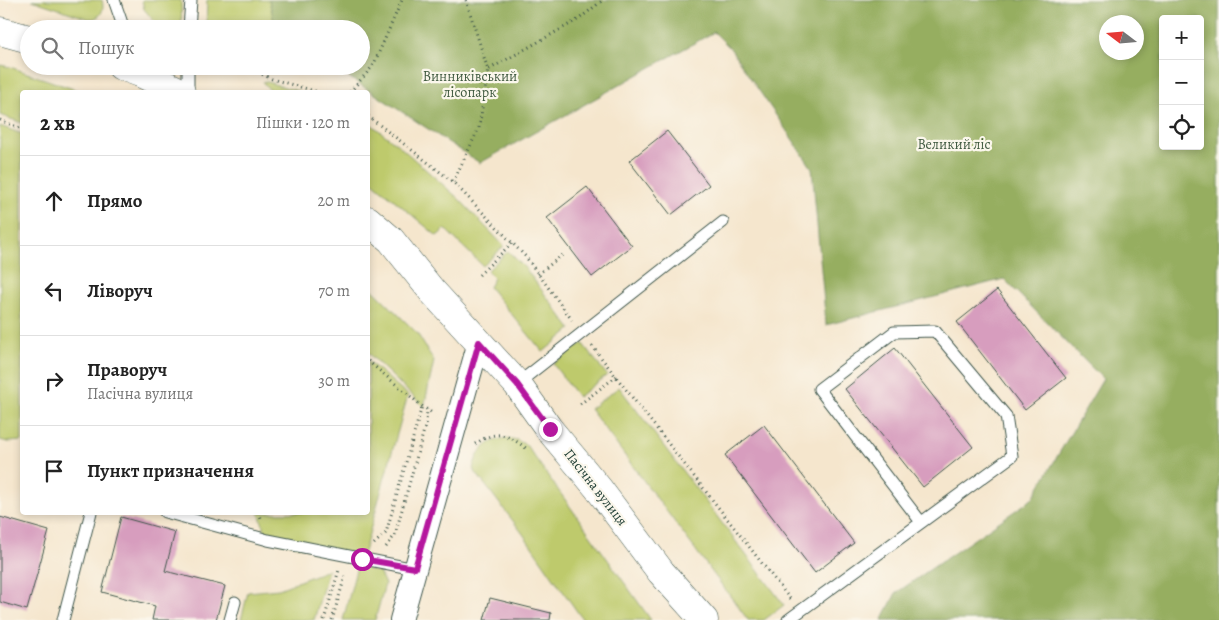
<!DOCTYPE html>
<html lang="uk">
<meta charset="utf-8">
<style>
body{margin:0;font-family:Alegreya,serif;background:#f2f2f2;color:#222}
.controls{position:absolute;right:15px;top:15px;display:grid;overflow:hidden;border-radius:5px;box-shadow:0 2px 8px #0003}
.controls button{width:45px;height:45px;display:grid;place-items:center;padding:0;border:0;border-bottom:1px solid #e0e0e0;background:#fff;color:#222;font:25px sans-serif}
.compass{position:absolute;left:1099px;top:15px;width:45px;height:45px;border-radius:50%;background:#fff;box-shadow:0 2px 8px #0003;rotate:286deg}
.stop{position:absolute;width:15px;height:15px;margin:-11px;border:4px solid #b5179e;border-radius:50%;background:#fff}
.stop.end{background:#b5179e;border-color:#fff;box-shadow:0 1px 5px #0008}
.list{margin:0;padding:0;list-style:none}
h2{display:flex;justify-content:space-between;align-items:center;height:65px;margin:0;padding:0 20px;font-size:21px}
h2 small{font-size:16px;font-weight:400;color:#767676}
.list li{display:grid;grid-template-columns:32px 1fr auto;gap:15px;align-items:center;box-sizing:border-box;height:90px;padding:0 20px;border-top:1px solid #e0e0e0}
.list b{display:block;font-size:19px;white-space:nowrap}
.list p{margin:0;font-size:16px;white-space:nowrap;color:#767676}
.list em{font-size:16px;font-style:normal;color:#767676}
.icon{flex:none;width:28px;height:28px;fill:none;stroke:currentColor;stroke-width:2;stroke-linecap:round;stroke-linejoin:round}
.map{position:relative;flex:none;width:1219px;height:620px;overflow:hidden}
.search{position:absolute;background:#fff;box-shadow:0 2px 8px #0003;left:20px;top:20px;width:350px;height:55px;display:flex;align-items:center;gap:12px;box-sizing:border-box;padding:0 18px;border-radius:28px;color:#767676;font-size:19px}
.panel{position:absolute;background:#fff;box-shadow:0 2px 8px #0003;left:20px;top:90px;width:350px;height:425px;border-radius:5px}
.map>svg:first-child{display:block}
</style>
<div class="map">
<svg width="1219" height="620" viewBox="0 0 1219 620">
<rect width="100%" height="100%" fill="#fbf7ec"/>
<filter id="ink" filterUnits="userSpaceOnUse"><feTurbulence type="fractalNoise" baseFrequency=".02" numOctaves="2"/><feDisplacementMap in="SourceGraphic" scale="10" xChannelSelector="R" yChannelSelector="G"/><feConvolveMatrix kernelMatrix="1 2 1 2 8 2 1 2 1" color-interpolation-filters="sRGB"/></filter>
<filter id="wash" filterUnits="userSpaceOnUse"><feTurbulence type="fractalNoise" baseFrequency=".0096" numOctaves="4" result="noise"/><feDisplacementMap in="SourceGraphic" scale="20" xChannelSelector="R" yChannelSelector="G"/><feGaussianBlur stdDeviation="1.12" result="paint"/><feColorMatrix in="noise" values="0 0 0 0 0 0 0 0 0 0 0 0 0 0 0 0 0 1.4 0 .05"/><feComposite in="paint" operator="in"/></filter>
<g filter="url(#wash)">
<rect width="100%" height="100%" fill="#f5e6cd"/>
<g fill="#beca6c" stroke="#6e8450">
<path d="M 32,0 L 102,0 C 105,10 101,19 89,19 Z"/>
<path d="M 142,0 L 181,0 L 182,29 L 162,29 L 159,27 L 144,9 Z"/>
<path d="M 207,0 L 269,0 L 276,29 L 206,29 Z"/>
<path d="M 0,65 L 10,67 L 82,92 L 22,92 L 22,123 L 0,115 Z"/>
<path d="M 264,81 L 301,92 L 272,92 L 263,83 Z"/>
<path d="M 368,122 L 398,145 L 458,198 L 504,246 L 483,266 L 445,229 L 437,236 L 368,178 Z"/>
<path d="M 0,126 L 22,134 L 22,441 L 8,442 L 0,440 Z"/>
<path d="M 508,251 L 525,268 L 571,329 L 543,352 L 489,287 L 494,278 L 487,271 Z"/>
<path d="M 368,285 L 417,333 L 434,361 L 424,407 L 368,353 Z"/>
<path d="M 582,343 L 607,375 L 578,397 L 553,364 Z"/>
<path d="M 368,361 L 408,395 L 362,559 L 268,540 L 259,513 L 368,512 Z"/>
<path d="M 619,387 L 784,605 L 764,620 L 748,620 L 590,409 Z"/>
<path d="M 507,438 L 517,440 L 526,445 L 651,620 L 583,620 L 523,534 L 473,469 C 477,450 488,440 507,438 Z"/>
<path d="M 357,566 L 379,572 L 385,584 L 375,620 L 343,620 Z"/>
<path d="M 328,570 L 314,620 L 241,620 L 248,592 L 279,589 Z"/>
</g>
<path fill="#96ae60" stroke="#5a764a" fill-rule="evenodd" d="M 269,0 L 570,0 L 571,1 L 573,0 L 1219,0 L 1219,620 L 882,620 L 896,593 L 1032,499 L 1103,379 L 1004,279 L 826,325 L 812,168 L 730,48 L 714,32 L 480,163 L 332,66 L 361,66 L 361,29 L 276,29 ZM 1163,19 L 1200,19 L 1200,146 L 1163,146 ZM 1106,22 L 1136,22 L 1136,52 L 1106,52 Z"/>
<g id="blocks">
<g fill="#d79dbe">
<path d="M 667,131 L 709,185 L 671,215 L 629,161 Z"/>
<path d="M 587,187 L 632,246 L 592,277 L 547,218 Z"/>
<path d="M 997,290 L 1066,378 L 1025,410 L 957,322 Z"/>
<path d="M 895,348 L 973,447 L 923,487 L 845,389 Z"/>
<path d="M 764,425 L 854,543 L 815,573 L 725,455 Z"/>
<path d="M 0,517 L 49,531 L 27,610 L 0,602 Z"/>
<path d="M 121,517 L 175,532 L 165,571 L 225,586 L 216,620 L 152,620 L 155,606 L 102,592 Z"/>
<path d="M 490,598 L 551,613 L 550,620 L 484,620 Z"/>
</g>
</g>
</g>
<g filter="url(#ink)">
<use href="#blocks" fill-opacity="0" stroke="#3f564b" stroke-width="1"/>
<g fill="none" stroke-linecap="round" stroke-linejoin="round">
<defs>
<g id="service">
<path d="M 114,0 L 124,29"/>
<path d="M 189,29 L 191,0"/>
<path d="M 188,66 L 188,92"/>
<path d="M 517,384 L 723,222"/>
<path d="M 165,512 L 268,540 L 415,569"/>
<path d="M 63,620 L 91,512"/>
<path d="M 230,620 L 235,602"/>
<path d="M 788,620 L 1012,456 L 1006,416 L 935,331 L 894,332 L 819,389 L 921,522"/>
</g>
<path id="minor" d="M 401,620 L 479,342"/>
<g id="secondary">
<path d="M 0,31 L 29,39"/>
<path d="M 121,66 L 140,73 L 181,92"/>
<path d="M 368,220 L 391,240 L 432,291 L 517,384 L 549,429 L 598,488 L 661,572 L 704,620"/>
</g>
</defs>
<use href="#service" stroke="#3f564b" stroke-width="13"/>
<use href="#minor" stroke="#3f564b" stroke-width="24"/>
<use href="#secondary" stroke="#3f564b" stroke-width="29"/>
<g stroke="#3f564b" stroke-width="3" stroke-dasharray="1 4" stroke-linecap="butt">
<path d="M 466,0 L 488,70"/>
<path d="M 244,66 L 272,79 L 318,92"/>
<path d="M 350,92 L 373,66 L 402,0"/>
<path d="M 368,116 L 453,182 L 526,257 L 572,320"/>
<path d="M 0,120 L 22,129"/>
<path d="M 453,182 L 479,128 L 488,70 L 579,19 L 603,0"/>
<path d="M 538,274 L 564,254"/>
<path d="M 479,275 L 512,243"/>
<path d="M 592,346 L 790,599"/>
<path d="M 368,361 L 422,406 L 432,413"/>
<path d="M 580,404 L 617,376"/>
<path d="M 475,444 C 497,429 506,434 526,448"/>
<path d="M 259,512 L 262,521"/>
<path d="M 374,544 L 386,533 L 422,406"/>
<path d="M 386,547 L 395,535 L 426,423 L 427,409"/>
<path d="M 324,620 L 339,570"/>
<path d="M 332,620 L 346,573"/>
</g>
<use href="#service" stroke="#fff" stroke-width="11"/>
<use href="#minor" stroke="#fff" stroke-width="22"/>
<use href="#secondary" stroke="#fff" stroke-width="28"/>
</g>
</g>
<g fill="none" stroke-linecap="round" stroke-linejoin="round" filter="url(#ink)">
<path stroke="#b5179e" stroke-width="6" d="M 362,559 L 415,568 L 479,342 L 517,384 L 550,429"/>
</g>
<g text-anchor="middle" stroke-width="4.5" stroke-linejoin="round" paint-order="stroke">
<g font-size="14" fill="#3f593f" stroke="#fbf7ec">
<text x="470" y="81">Винниківський<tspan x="470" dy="16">лісопарк</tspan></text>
<text x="954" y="149">Великий ліс</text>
</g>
<g font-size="14" fill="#1f3d34" stroke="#fbf7ec">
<text transform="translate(596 487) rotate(52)" y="5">Пасічна вулиця</text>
</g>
</g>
</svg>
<div class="controls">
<button>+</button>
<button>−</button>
<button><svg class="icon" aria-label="locate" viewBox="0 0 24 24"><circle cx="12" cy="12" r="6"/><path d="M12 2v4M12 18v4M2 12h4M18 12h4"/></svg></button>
</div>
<svg class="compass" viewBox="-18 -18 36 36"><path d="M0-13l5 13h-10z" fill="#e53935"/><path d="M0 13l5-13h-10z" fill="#767676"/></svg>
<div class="stop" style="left:362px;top:559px"></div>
<div class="stop end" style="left:550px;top:429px"></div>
<div class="search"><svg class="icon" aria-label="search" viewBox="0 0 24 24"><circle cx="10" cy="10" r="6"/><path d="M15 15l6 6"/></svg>Пошук</div>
<section class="panel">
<h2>2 хв<small>Пішки · 120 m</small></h2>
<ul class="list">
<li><svg class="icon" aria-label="ahead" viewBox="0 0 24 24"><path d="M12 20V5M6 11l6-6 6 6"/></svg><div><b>Прямо</b></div><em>20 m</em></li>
<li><svg class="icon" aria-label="left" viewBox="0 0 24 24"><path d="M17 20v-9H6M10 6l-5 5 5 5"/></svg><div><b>Ліворуч</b></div><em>70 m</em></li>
<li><svg class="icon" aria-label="right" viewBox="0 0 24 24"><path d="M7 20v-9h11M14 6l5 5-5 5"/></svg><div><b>Праворуч</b><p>Пасічна вулиця</p></div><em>30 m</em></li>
<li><svg class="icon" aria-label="arrive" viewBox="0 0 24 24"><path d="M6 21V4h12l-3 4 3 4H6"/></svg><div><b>Пункт призначення</b></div></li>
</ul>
</section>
</div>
